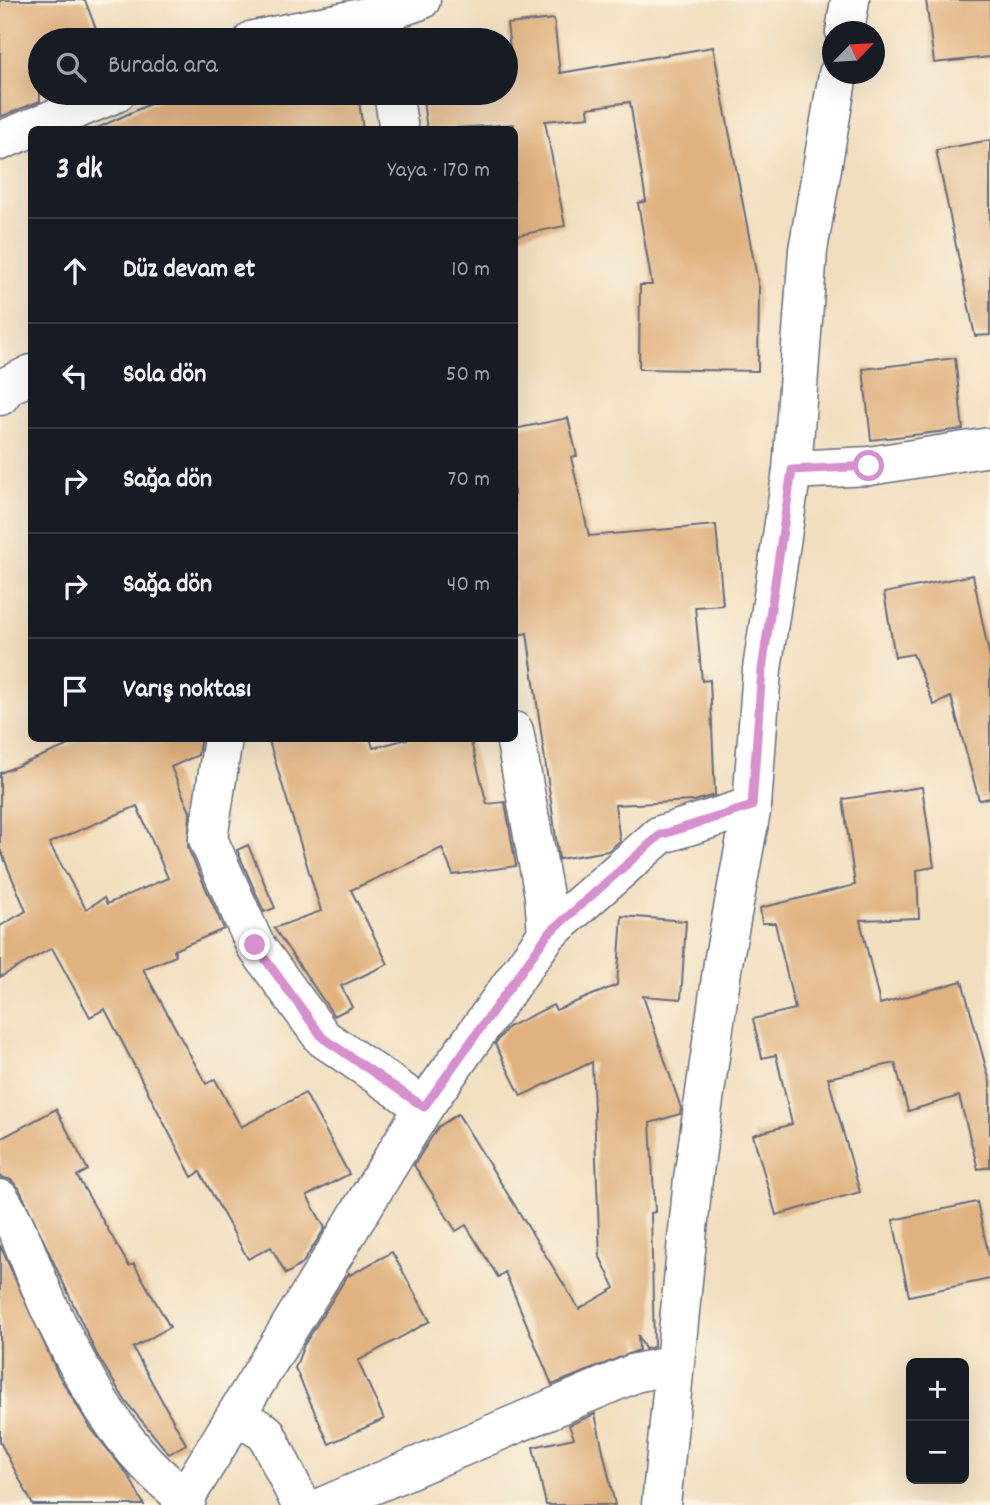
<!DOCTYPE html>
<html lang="tr">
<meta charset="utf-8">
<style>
body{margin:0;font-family:Dekko,sans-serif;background:#242831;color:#f1f3f6}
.controls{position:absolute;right:21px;bottom:21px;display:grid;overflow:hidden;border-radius:10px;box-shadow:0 7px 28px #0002}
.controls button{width:63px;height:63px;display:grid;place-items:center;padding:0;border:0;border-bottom:2px solid #363941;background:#171b24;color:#f1f3f6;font:35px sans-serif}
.compass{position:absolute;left:822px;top:21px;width:63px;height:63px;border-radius:50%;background:#171b24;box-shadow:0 7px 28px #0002;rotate:65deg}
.stop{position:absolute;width:21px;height:21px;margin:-16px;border:5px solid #d690ce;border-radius:50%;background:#fff}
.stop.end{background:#d690ce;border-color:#fff;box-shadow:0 2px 7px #0008}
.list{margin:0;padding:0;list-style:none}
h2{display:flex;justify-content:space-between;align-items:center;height:91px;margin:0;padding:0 28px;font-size:30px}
h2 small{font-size:23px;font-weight:400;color:#9ea1a6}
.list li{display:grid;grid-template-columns:46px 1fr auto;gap:21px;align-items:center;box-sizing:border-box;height:105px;padding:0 28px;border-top:2px solid #363941}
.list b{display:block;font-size:26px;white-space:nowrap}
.list em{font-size:23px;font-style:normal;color:#9ea1a6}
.icon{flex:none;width:38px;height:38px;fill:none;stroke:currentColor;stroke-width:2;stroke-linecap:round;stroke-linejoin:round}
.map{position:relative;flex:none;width:990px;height:1505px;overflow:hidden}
.search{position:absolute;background:#171b24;box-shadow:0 7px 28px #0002;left:28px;top:28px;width:490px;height:77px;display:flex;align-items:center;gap:18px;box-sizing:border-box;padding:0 24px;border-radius:38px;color:#9ea1a6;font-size:26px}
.panel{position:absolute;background:#171b24;box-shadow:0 7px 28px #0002;left:28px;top:126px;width:490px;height:616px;border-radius:10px}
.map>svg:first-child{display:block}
</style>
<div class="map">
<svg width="990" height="1505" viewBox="0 0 990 1505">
<rect width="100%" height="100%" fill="#fcf5e5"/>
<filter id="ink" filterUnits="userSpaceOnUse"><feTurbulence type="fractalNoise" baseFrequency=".0143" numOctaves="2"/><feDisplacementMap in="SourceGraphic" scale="14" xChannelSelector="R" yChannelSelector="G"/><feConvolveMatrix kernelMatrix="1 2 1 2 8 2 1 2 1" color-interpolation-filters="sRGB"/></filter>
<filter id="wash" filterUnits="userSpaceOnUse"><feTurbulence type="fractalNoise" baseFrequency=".00686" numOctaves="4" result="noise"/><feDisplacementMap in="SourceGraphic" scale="28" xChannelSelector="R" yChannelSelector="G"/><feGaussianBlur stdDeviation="1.57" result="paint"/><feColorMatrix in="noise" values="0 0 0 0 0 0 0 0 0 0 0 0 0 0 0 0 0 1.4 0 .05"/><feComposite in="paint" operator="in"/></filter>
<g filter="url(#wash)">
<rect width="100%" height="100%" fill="#f1debe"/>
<g id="blocks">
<g fill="#e0b280" fill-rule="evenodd">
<path d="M 0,0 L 85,0 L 100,40 L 40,40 L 40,101 L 0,117 Z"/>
<path d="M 926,0 L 990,0 L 990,57 L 934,63 Z"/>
<path d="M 554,19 L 560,73 L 713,47 L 759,288 L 758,371 L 639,369 L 640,285 L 652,285 L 638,203 L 646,201 L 630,102 L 588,108 L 589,117 L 545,121 L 565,226 L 514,236 L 514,124 L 427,130 L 422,93 L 506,93 L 506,49 L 510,48 L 507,24 Z"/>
<path d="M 174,93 L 358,93 L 363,130 L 93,130 Z"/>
<path d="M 990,140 L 990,335 L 975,336 L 936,150 Z"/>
<path d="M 955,358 L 963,429 L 871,440 L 863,369 Z"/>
<path d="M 568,418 L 577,456 L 571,457 L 589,536 L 716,525 L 723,605 L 695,607 L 702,681 L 710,680 L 715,795 L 694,801 L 615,805 L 620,841 L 608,851 L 559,859 L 527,633 L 514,636 L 514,429 Z"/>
<path d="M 973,575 L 990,659 L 990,798 L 979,800 L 951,697 L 934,705 L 913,654 L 895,657 L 884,593 Z"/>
<path d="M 86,738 L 201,738 L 198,755 L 171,767 L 190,812 L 188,848 L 224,929 L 174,950 L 176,956 L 143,969 L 206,1084 L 215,1079 L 241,1127 L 305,1093 L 349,1174 L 307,1196 L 325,1228 L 302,1264 L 286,1274 L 271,1247 L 248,1259 L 200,1172 L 192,1177 L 105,1009 L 90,1017 L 52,948 L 0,977 L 0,926 L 26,911 L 0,849 L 0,773 ZM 137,806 L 168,878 L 107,904 L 104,898 L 86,909 L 49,843 Z"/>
<path d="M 268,738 L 370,738 L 373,748 L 411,738 L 470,738 L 487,804 L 505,802 L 516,866 L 453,875 L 442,848 L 351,890 L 388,964 L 341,986 L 352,1007 L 334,1016 L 274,928 L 321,911 Z"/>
<path d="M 922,787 L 934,867 L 917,870 L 919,918 L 860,920 L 880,1004 L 962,981 L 990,1082 L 990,1167 L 978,1169 L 959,1096 L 908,1111 L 895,1063 L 828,1078 L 860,1192 L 776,1215 L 753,1135 L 792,1124 L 776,1055 L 762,1058 L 753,1019 L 795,1009 L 775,923 L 762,923 L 760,908 L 855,885 L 843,799 Z"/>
<path d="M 248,845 L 275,908 L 264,912 L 237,850 Z"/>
<path d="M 622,916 L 686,921 L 681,999 L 643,996 L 681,1108 L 680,1114 L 650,1123 L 655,1212 L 651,1213 L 654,1347 L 645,1349 L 638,1335 L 639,1350 L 552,1385 L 505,1272 L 498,1277 L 466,1225 L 456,1231 L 414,1165 L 438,1127 L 458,1114 L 579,1309 L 615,1288 L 600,1257 L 592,1062 L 521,1096 L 495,1044 L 508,1027 L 553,1005 L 556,1010 L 617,985 Z"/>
<path d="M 56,1109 L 88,1170 L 77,1176 L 129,1266 L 134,1264 L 170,1327 L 133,1348 L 186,1444 L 169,1454 L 126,1402 L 96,1353 L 19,1188 L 11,1180 L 0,1177 L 0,1139 Z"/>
<path d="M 977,1202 L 990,1261 L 990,1279 L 909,1296 L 893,1220 Z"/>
<path d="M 0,1245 L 58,1374 L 90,1427 L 130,1478 L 144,1505 L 33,1505 L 0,1442 Z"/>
<path d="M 392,1252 L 430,1321 L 358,1361 L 384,1419 L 329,1444 L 295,1368 L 304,1345 L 349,1273 L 350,1275 Z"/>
<path d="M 595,1414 L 615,1505 L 546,1505 L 533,1447 L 574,1438 L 569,1425 Z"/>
</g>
</g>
</g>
<g filter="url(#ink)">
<use href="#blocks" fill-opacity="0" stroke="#666c80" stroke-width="2"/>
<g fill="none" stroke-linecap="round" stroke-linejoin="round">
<defs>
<g id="minor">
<path d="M 845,32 L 850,0"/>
<path d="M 253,40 L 380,14 L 421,0"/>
<path d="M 393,93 L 399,130"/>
<path d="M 0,141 L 116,93"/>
<path d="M 0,396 L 7,386 L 32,374"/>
<path d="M 792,470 L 869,466 L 990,447"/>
<path d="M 514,731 L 544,896 L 547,934"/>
<path d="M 223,738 L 208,839 L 255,945 L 323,1038 L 424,1107"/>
<path d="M 0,1199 C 23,1234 33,1273 51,1311 C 84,1381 123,1453 187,1499"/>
<path d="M 237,1416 L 266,1433 L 301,1505"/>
<path d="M 181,1505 L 424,1107 L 547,934 L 660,835 L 752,806"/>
<path d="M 326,1505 L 635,1373 L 674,1365"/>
<path d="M 661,1505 L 693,1179 L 723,963 L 752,806 L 762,669 L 792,470 L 808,250 L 838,74"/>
</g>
</defs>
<use href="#minor" stroke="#666c80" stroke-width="41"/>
<use href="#minor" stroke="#fff" stroke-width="38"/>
</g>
</g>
<g fill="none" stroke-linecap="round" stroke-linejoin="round" filter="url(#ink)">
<path stroke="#d690ce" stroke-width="9" d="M 255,945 L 323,1038 L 424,1107 L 548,934 L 660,835 L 752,806 L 762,669 L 792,470 L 869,466"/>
</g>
</svg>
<div class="controls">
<button>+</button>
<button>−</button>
</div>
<svg class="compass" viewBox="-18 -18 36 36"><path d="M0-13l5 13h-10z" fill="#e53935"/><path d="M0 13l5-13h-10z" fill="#9ea1a6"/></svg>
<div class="stop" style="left:869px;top:466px"></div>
<div class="stop end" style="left:255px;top:945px"></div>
<div class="search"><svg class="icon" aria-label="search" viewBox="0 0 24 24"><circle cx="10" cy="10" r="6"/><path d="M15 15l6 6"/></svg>Burada ara</div>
<section class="panel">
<h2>3 dk<small>Yaya · 170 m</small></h2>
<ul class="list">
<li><svg class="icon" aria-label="ahead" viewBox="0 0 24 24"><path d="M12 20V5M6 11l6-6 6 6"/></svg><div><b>Düz devam et</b></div><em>10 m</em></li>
<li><svg class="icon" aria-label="left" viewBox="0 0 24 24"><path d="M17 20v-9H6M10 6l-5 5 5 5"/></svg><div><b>Sola dön</b></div><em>50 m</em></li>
<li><svg class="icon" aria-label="right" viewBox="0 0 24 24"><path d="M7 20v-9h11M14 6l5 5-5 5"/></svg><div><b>Sağa dön</b></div><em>70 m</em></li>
<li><svg class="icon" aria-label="right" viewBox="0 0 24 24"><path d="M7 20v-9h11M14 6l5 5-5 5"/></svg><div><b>Sağa dön</b></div><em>40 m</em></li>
<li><svg class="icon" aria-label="arrive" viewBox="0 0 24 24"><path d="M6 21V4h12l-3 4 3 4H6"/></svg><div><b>Varış noktası</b></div></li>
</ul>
</section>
</div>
